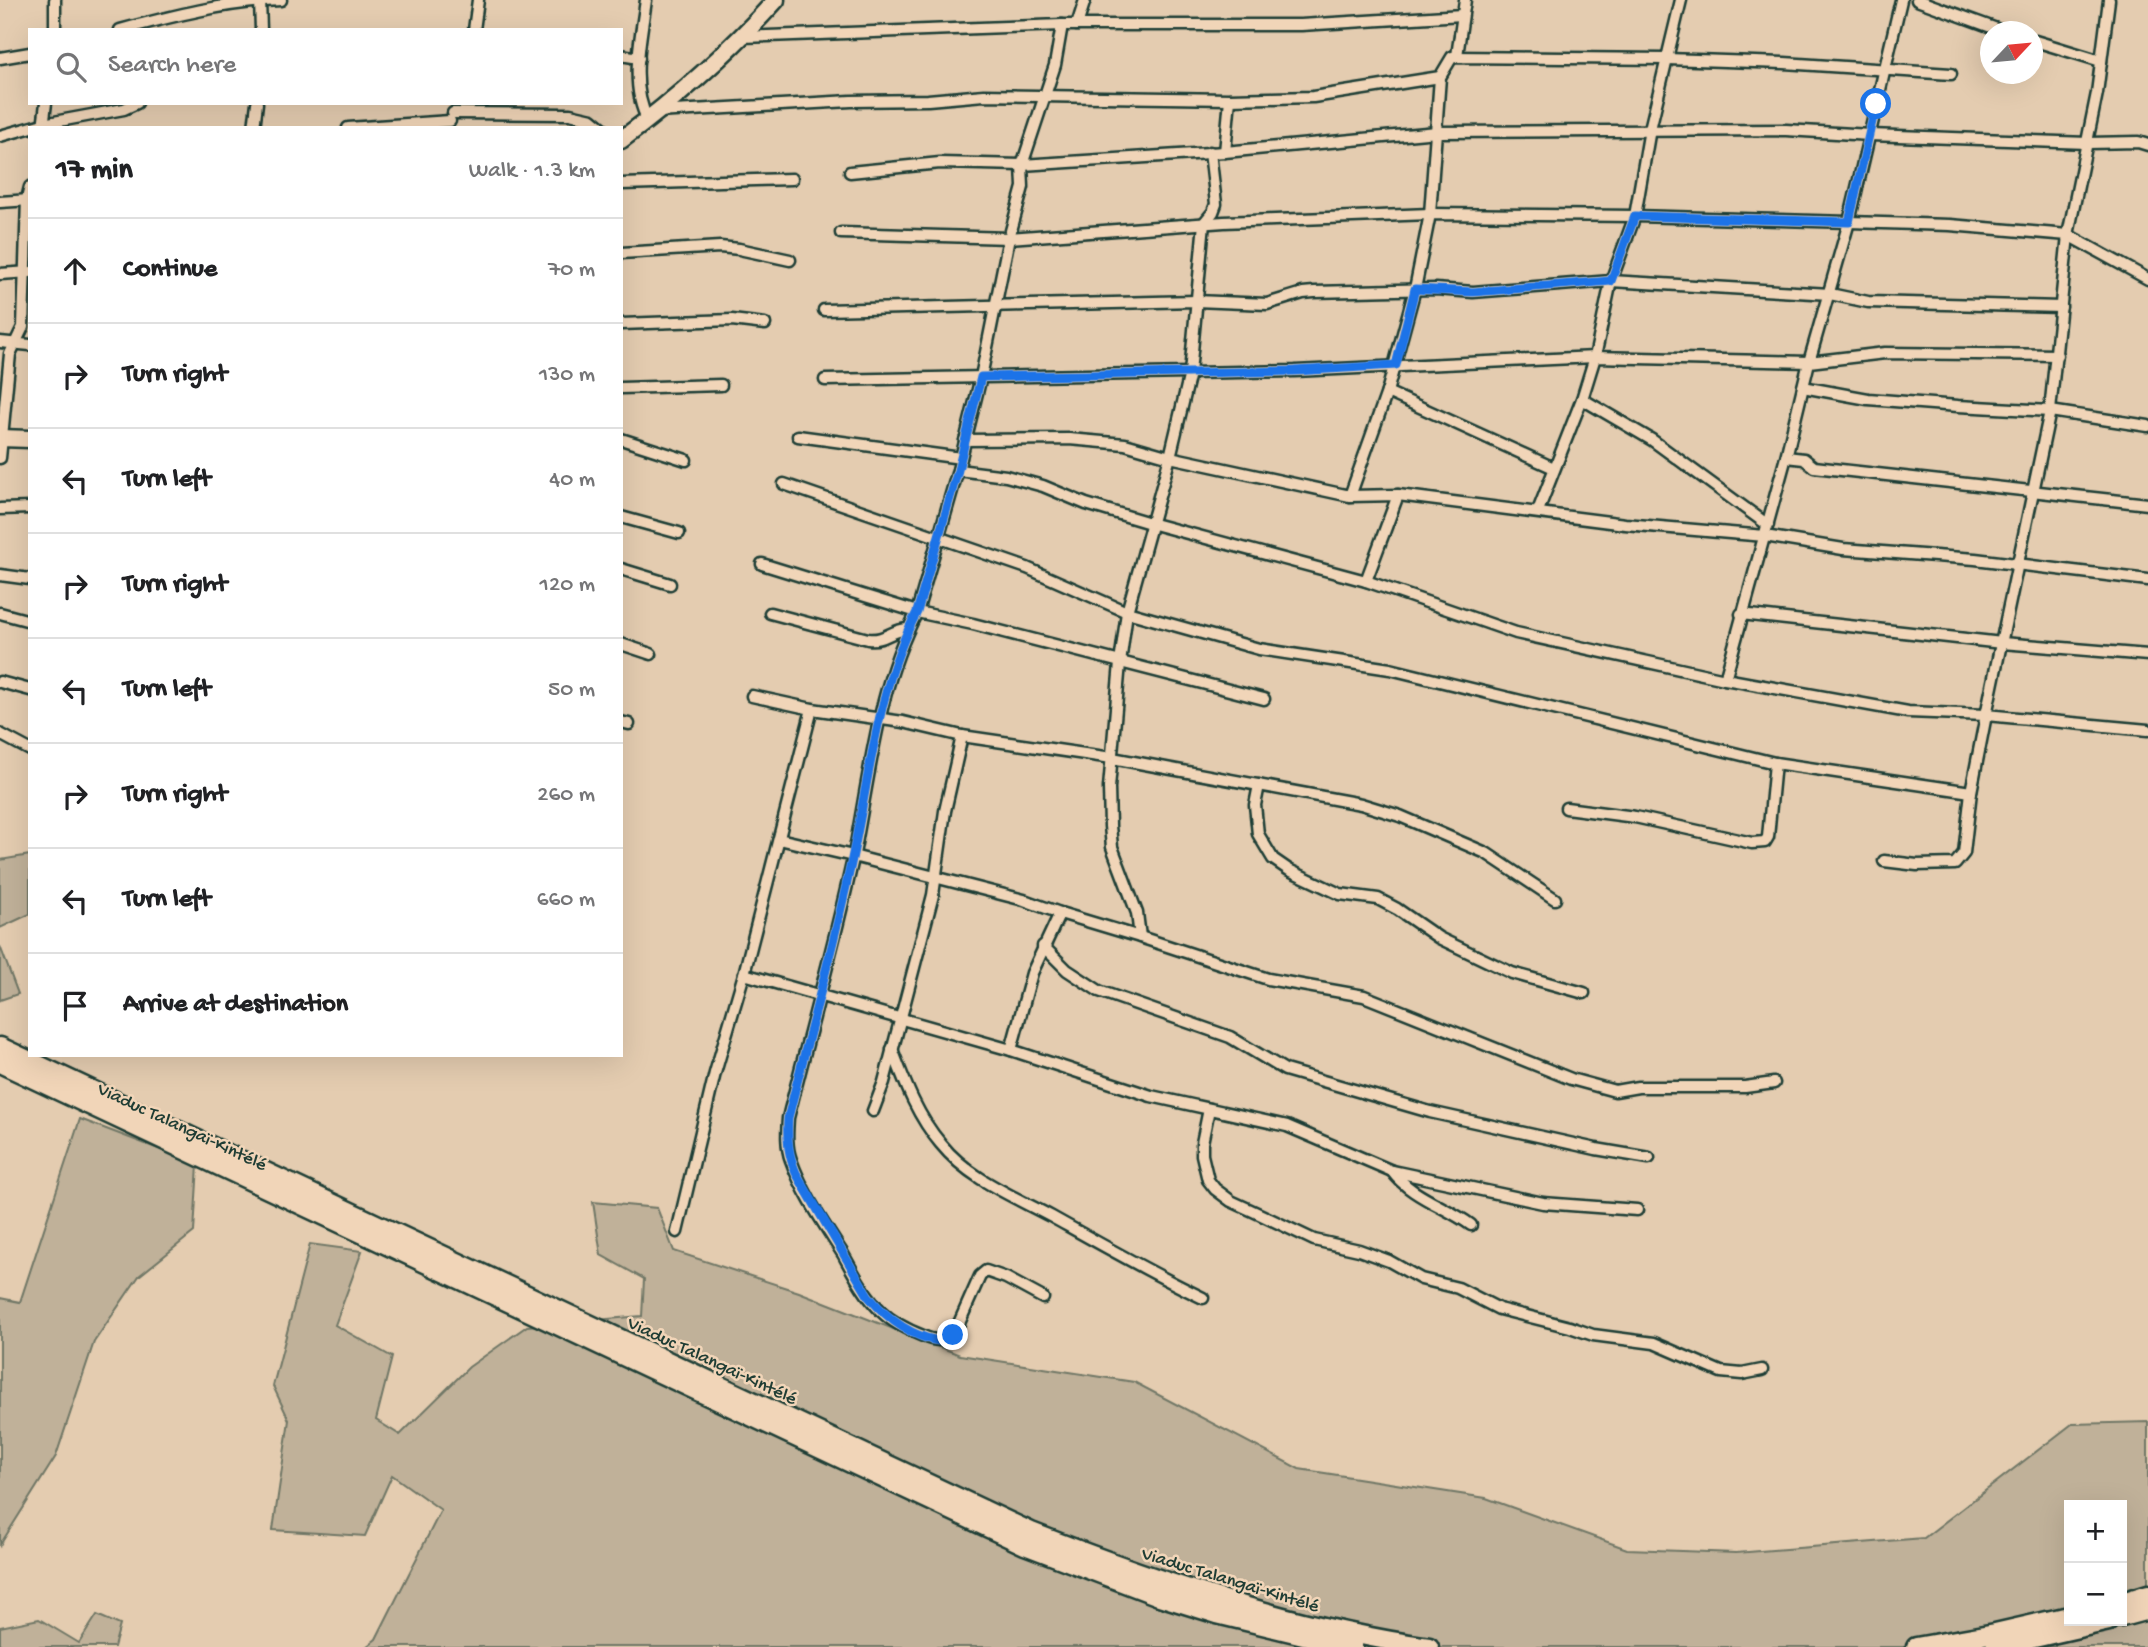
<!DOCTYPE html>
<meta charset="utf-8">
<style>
body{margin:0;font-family:"Gochi Hand",sans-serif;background:#f2f2f2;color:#202124}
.controls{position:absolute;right:21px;bottom:21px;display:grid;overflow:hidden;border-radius:0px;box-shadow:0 7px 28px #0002}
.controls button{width:63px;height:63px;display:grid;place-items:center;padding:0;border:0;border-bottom:2px solid #e0e0e0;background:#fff;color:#202124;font:35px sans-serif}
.compass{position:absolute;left:1980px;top:21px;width:63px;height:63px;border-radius:50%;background:#fff;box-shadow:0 7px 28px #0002;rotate:64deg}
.stop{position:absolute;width:21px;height:21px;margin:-16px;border:5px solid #1a73e8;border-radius:50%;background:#fff}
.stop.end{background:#1a73e8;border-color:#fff;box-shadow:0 2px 7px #0008}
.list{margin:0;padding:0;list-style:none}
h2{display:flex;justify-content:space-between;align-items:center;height:91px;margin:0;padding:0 28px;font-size:30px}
h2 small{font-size:23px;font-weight:400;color:#757577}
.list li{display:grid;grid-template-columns:46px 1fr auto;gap:21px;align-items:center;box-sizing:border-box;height:105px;padding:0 28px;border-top:2px solid #e0e0e0}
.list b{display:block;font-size:26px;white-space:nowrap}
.list em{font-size:23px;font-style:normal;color:#757577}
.icon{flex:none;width:38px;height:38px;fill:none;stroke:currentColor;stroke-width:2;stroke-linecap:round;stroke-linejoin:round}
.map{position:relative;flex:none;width:2148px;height:1647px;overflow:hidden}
.search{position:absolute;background:#fff;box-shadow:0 7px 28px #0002;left:28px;top:28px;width:595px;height:77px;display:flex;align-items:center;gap:18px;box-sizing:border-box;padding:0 24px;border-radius:0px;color:#757577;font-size:26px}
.panel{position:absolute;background:#fff;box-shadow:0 7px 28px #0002;left:28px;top:126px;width:595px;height:931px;border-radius:0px}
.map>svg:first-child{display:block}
</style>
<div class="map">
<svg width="2148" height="1647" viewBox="0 0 2148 1647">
<rect width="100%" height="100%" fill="#e4ccb0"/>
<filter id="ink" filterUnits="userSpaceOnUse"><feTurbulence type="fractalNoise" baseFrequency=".0143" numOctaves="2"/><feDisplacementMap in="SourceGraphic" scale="14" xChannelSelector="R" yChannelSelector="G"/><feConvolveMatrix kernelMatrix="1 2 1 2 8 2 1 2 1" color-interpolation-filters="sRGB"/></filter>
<g filter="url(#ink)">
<g fill="#c0b199" stroke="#707766" stroke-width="2" fill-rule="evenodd">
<path d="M 30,855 L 30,914 L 0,928 L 0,860 Z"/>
<path d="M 0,946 L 18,994 L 0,1000 Z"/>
<path d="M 80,1119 L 198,1164 L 194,1232 L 139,1276 L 94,1342 L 56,1456 L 0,1545 L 0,1298 L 20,1302 Z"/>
<path d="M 593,1202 L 657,1208 L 674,1251 L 799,1292 L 960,1355 L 1134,1382 L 1299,1469 L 1486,1498 L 1627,1549 L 1736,1553 L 1924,1538 L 2072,1424 L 2148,1422 L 2148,1647 L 366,1647 L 376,1639 L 441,1510 L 392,1475 L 365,1536 L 273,1530 L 289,1420 L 273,1386 L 310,1244 L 362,1251 L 335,1325 L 392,1357 L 376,1420 L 400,1435 L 469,1367 L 527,1326 L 642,1316 L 644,1279 L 601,1255 ZM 2069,1505 L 2122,1505 L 2122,1621 L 2069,1621 Z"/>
<path d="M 97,1615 L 120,1625 L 114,1647 L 0,1647 L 0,1627 L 39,1619 L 79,1643 Z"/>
</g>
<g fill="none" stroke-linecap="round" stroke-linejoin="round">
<defs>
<g id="street">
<path d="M 260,0 L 261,30"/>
<path d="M 646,0 C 641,38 629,85 648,120"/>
<path d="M 1917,0 L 2005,32"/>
<path d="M 1077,25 L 1085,0"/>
<path d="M 55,30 L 55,0"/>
<path d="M 120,30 C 172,16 227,2 281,0"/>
<path d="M 474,30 L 478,0"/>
<path d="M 742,37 L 1062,25 L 1301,25 L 1462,15"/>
<path d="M 2032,40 L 2101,61"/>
<path d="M 621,55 L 639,58"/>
<path d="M 1457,56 L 1465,0"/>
<path d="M 0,58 L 30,53"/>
<path d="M 657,112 L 851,101 L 928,100 L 984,95 L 1230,99 L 1313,97 L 1440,77"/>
<path d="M 453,113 L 570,114 L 592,119 L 603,128"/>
<path d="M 43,127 L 46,103"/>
<path d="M 254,128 L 257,103"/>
<path d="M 348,128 L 450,121"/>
<path d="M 0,136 L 43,124 L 124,109 L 137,103"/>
<path d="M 1225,152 L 1230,99"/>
<path d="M 850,172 L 940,163 L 1022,165 L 1225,152 L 1437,132 L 1786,130 L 1870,135 L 2088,143 L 2138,142 L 2148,145"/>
<path d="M 621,184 L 792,179"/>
<path d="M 0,202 L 30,200"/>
<path d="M 841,233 L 1009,238 L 1224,222 L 1430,214 L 1635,216 L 1849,222 L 1950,225 L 2068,235 L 2148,279"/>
<path d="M 621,253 L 720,247 L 739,249 L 790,260"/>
<path d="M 0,274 L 30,272"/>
<path d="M 824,310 L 1196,301 L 1267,304 L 1303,293 L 1314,292 L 1436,289 L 1473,292 L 1611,281 L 1830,294 L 1868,302 L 2061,307"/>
<path d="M 621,324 L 732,320 L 765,324"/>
<path d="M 0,342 L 30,345"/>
<path d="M 825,380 L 1295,371 L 1595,357 L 1809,362 L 1885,353 L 2057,355"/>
<path d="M 1803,387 L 1868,399 L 1958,406 L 2050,411 L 2148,426"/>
<path d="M 621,388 L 721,385"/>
<path d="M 1387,392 L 1554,468"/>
<path d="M 1582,399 L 1652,440 L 1768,525"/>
<path d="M 798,436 L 961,458"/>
<path d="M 621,439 L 686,460"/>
<path d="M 965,440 L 1069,439 L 1125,444 L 1170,457 L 1350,496 L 1398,495 L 1625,524 L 1765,536 L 1843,549 L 1975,559 L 2148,580"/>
<path d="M 1786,457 L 1804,459 L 1814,467 L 2148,504"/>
<path d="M 0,458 L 10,354 L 23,327 L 27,199 L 30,187"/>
<path d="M 958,470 L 1006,476 L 1043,486 L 1086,504 L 1150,523 L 1366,581 L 1516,633 L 1725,679 L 1908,712 L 1986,715 L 2148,730"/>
<path d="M 784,484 L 1027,568 L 1127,612 L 1259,649 L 1390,669 L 1775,763 L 1971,792"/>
<path d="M 1350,496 L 1387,392 L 1415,289 L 1430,214 L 1440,77 L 1452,57 L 1667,59 L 1784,63 L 1951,74"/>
<path d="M 0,509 L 30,508"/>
<path d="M 1538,511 L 1582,399 L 1595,357 L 1611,281 L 1635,216 L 1650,129 L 1681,0"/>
<path d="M 621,517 L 679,533"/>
<path d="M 762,564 L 917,612 L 973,624 L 1264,699"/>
<path d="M 621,569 L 670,584"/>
<path d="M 0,575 L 30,579"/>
<path d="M 1366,581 L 1398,495"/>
<path d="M 0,613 L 30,621"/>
<path d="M 770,613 L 868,639 C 886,641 890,630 908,629"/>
<path d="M 1741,614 L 2002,643 L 2148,655"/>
<path d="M 621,644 L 651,654"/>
<path d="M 1725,679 L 1786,457 L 1809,362 L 1849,222 L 1901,0"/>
<path d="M 0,682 L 30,690"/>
<path d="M 752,696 L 812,709 L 903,722 L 962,736 L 1112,758 L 1361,804 L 1400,816 L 1486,853 L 1555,899"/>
<path d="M 621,722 L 629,724"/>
<path d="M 0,734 L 30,750"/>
<path d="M 1259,785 L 1255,805 L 1258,834 L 1273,859 L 1289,870 L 1340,894 L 1378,899 L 1397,909 L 1439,938 L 1512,973 L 1584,993"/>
<path d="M 1566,808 L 1635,817 L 1752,843 L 1765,842 L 1768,837 L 1775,763"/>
<path d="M 779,839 L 853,856 L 1024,900 L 1060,913 L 1140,937 L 1268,979 L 1364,996 L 1571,1079 L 1615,1091 L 1638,1087 L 1745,1087 L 1774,1083"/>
<path d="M 1884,861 L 1917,865 L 1955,864 L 1964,853 L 1971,792 L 1986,715 L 2050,411 L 2068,235 L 2097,93 L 2109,0"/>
<path d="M 1140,937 L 1137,913 L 1112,847 L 1110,826 L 1109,788 L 1120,663 L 1127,612 L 1170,457 L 1190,373 L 1204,223 L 1213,212 L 1216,204 L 1210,152"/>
<path d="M 1043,946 L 1067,970 L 1099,991 L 1230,1037 L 1285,1070 L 1430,1112 L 1596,1149 L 1649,1158"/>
<path d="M 744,974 L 1011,1050 L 1151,1096 L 1287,1126 L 1392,1171 L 1543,1203 L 1637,1210"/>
<path d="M 892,1049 C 905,1083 917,1116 941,1144 C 969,1179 1013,1196 1052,1217 C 1102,1245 1151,1273 1203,1298"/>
<path d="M 1011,1050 L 1032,973 L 1060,913"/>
<path d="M 1209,1109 L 1202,1143 L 1202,1155 L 1208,1180 L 1215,1189 L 1231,1201 L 1255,1212 L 1314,1240 L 1359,1250 L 1389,1261 L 1421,1279 L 1458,1288 L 1499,1309 L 1570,1327 L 1593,1335 L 1654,1343 L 1721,1372 L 1742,1374 L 1762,1370"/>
<path d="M 873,1111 L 884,1082 L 933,895 L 945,811 L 962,736"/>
<path d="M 1392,1171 C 1411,1197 1445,1206 1471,1225"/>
<path d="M 677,1232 L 715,1073 L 744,974 L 812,709"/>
<path d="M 1043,1298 L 1006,1278 L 986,1271 L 980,1276 L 956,1330 C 947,1342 936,1342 923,1336 C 908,1330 893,1323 882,1312 C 865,1296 854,1274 843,1254 C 824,1224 803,1194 791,1160 C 786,1147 787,1132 788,1118 C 810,1030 835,942 854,854 C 870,773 878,686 917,612 L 958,470 L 981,377 L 1009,238 L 1023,187 L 1022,165 L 1055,65 L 1062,25"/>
</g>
<g id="primary">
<path d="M 621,140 C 676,99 730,51 776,0"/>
<path d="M 0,438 L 30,439"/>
</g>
<g id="highway">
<path d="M 0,1047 L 1031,1532 C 1161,1583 1291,1627 1429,1647"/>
<path d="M 0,1063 L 1025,1545 L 1159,1596 L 1217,1614 L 1353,1647"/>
<path d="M 2122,1602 L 2148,1594"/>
<path d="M 2122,1617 L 2148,1610"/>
<path d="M 1916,1647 L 1995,1633 L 2069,1616"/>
<path d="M 1995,1647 L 2109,1621"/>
</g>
</defs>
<use href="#street" stroke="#1f3d34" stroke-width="15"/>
<use href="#primary" stroke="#1f3d34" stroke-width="21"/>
<use href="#highway" stroke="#1f3d34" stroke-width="23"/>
<use href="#street" stroke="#f1d5b8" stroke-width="10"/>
<use href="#primary" stroke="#f1d5b8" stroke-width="16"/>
<use href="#highway" stroke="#f1d5b8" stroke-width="18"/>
</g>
</g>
<g fill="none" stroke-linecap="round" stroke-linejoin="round" filter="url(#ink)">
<path stroke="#1a73e8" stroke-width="9" d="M 953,1335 L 938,1341 C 910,1336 887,1318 869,1297 L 796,1173 C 788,1154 787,1138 788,1118 C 810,1030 835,942 853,854 C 870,773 878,686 917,612 L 958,470 L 981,377 L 1295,371 L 1396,365 L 1415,289 L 1473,292 L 1611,281 L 1635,216 L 1849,222 L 1876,104"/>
</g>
<g text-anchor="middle" stroke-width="5" stroke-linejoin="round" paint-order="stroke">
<g font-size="19" fill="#1f3d34" stroke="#f1d5b8">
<text transform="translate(183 1125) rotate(25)" y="7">Viaduc Talangaï-Kintélé</text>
<text transform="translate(713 1359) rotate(25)" y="7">Viaduc Talangaï-Kintélé</text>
<text transform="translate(1231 1578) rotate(17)" y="7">Viaduc Talangaï-Kintélé</text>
</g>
</g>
</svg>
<div class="controls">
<button>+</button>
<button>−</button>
</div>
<svg class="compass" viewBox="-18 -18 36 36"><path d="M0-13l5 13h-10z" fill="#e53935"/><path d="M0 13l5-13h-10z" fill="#757577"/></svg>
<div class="stop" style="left:1876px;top:104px"></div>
<div class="stop end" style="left:953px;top:1335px"></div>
<div class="search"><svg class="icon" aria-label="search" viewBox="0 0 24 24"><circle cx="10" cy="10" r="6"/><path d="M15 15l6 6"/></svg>Search here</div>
<section class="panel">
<h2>17 min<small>Walk · 1.3 km</small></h2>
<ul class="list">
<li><svg class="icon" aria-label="ahead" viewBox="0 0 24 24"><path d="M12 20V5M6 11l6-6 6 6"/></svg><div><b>Continue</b></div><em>70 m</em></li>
<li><svg class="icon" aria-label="right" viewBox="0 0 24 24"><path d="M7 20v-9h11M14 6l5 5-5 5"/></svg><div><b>Turn right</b></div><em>130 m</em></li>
<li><svg class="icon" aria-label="left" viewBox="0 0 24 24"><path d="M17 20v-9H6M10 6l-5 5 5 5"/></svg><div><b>Turn left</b></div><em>40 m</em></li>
<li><svg class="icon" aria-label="right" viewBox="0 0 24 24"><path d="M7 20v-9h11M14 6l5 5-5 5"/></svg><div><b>Turn right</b></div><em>120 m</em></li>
<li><svg class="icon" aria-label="left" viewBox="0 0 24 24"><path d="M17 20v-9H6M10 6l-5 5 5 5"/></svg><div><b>Turn left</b></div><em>50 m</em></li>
<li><svg class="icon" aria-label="right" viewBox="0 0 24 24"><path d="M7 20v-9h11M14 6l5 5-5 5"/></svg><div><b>Turn right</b></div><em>260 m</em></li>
<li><svg class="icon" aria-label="left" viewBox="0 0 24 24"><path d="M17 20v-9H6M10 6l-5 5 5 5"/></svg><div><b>Turn left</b></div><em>660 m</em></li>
<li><svg class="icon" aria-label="arrive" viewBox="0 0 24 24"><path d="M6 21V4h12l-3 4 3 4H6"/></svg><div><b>Arrive at destination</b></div></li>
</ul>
</section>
</div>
